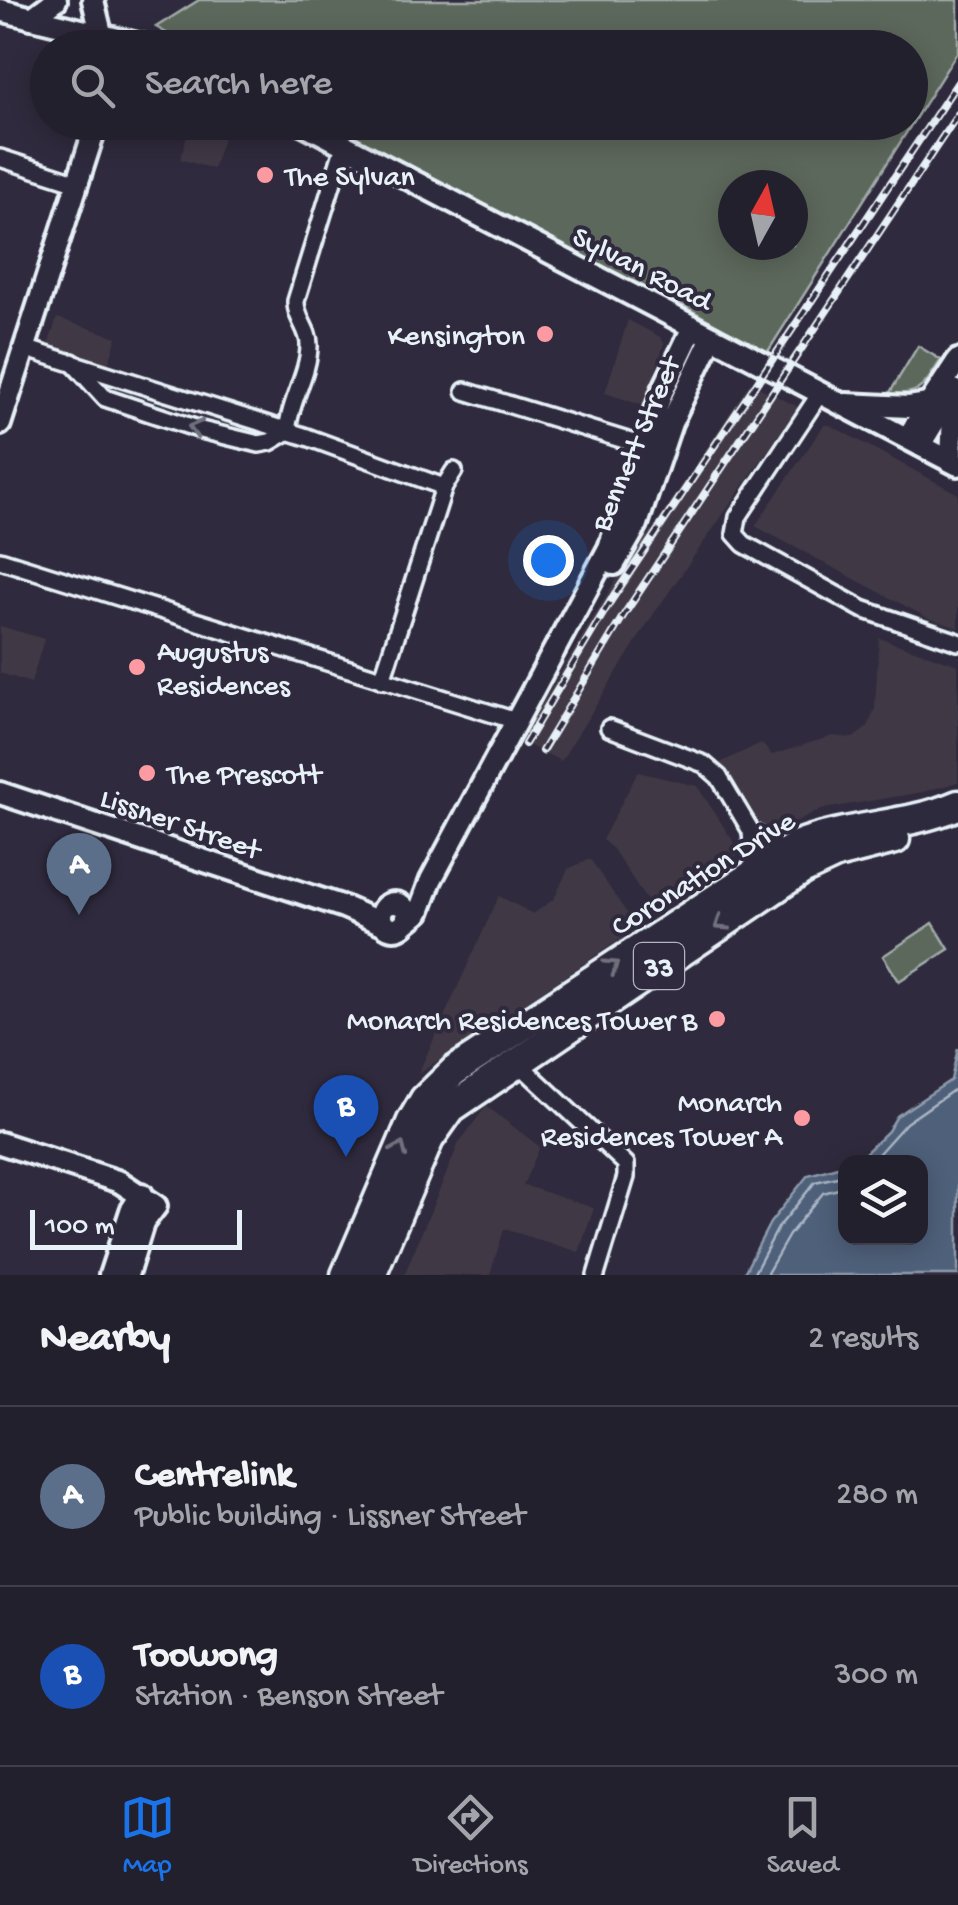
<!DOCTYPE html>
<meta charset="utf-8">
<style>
body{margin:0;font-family:"Gochi Hand",sans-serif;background:#2f2d3a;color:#f1f3f6}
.controls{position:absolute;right:30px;bottom:30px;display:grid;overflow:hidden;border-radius:20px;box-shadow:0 5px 25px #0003}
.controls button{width:90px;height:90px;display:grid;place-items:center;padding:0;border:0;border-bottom:2px solid #403e4a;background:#23202e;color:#f1f3f6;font:50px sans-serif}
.compass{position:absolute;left:718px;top:170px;width:90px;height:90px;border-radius:50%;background:#23202e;box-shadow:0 5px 25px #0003;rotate:8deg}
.scale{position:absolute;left:30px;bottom:25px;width:212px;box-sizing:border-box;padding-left:10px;border:5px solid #e8f1f8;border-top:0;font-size:28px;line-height:35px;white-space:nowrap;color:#e8f1f8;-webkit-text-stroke:8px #2f2a3d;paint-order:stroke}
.you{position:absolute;left:548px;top:560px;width:35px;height:35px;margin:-25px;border:8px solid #fff;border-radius:50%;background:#1a73e8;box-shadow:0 0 0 15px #1a73e833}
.badge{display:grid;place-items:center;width:65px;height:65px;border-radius:50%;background:#1a73e8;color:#fff;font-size:32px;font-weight:700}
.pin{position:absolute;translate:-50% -82px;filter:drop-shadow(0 2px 5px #0008)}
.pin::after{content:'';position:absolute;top:52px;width:35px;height:30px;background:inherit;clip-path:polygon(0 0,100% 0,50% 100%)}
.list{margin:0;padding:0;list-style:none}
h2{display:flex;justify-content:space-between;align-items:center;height:130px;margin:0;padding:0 40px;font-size:42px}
h2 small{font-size:32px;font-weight:400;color:#a3a3aa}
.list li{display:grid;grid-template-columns:65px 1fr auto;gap:30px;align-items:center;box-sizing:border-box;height:180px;padding:0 40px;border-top:2px solid #403e4a}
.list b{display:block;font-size:38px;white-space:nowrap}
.list p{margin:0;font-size:32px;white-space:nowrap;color:#a3a3aa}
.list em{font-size:32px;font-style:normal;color:#a3a3aa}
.icon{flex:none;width:55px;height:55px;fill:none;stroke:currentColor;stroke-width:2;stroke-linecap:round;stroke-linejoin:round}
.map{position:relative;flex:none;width:958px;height:1275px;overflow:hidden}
.search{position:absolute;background:#23202e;box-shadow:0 5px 25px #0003;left:30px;right:30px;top:30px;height:110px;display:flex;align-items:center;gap:25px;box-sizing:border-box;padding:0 35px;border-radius:55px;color:#a3a3aa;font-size:38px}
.sheet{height:490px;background:#23202e}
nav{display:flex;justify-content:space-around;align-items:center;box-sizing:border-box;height:140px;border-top:2px solid #403e4a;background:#23202e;font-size:28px;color:#a3a3aa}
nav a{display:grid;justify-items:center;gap:5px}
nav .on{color:#1a73e8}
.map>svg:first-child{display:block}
</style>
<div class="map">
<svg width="958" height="1275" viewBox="0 0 958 1275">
<rect width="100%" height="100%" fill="#2f2a3d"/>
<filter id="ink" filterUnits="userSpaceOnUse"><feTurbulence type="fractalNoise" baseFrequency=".01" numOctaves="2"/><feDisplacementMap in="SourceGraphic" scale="20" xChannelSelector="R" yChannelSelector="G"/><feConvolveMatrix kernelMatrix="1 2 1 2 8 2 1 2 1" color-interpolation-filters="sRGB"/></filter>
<g filter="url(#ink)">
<g fill="#413945">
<path d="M 191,123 L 228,123 L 213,169 L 180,159 Z"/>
<path d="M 57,318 L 117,337 L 108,365 L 48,346 Z"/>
<path d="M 628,320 L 660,337 L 664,343 L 645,406 L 605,393 Z"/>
<path d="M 750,383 L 798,407 L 651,618 L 561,761 L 520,741 L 644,532 L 649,535 Z"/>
<path d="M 824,425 L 830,425 L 958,494 L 958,628 L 928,618 L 755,526 Z"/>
<path d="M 0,626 L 44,639 L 31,683 L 0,673 Z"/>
<path d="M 879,638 L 958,665 L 958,782 L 923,792 L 823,809 L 774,832 L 764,832 L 720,763 L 761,743 L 772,755 L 832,736 L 853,738 L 868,727 L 875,708 Z"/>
<path d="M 638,772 L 697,786 L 739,850 L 735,860 L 655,913 L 613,849 L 602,840 Z"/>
<path d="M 590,859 L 637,928 L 418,1074 L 499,896 L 533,914 L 554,899 L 568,869 Z"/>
<path d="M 486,1106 L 540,1147 L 523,1185 L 594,1208 L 579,1252 L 504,1229 L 490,1275 L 404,1275 L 459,1143 Z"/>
</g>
<g fill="#5d675b" stroke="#a2acaa" stroke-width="2.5" fill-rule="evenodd">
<path d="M 199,0 L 958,0 L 958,51 L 767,353 L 682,305 L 647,292 L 329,123 L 910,122 L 910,48 L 193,48 L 156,27 ZM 733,185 L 793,185 L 793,245 L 733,245 Z"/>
<path d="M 918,346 L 941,360 C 923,387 922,395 889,394 Z"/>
<path d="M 933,923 L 949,949 L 899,981 L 883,956 Z"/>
</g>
<path fill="#50617a" stroke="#8d9bac" stroke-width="2.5" d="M 958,1048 L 958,1275 L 743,1275 L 770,1223 L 808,1175 L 845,1165 L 846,1238 L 920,1238 L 920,1162 L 856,1162 L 888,1131 L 897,1116 L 951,1080 Z"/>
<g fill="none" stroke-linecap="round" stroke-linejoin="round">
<g stroke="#abb7c6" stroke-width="2.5">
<path d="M 871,1162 L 906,1123 L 958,1087"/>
<path d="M 753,1275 L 778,1228 L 815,1182 L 846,1175"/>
<path d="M 766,1275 L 789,1235 L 823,1193 L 846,1187"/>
</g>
<defs>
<g id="street">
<path d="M 0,158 L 78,183"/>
<path d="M 24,348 L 307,437 L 444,487"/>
<path d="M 72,362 L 105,398 L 201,430 L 259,444 L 270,442 L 287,432"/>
<path d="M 465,391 L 644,446"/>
<path d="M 821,392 L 738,517 L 735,534 L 744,544 L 862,609 L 958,642"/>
<path d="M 287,432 C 289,403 309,373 309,346 C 310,330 295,318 296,301 L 344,146"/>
<path d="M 0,560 L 516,721"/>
<path d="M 382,680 L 444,487 L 454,471"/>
<path d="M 609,728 L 704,764 L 719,777 L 751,831 L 784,852"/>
<path d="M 751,831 L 754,872"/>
<path d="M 516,1061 L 626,1164 L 626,1177 L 596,1275"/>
</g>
<g id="secondary">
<path d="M 93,0 L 104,46"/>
<path d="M 0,10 L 154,48"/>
<path d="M 32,18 L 56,0"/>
<path d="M 300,122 L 958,465"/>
<path d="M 846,404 L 909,407 L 928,404"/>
<path d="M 0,424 L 97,122"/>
<path d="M 907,438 L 958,360"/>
<path d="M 920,445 L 953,391"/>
<path d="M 951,461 L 954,390"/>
<path d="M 614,564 L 637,524 L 671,423 L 712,337"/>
<path d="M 0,793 L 344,907 L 383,924"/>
<circle cx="394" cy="916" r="13"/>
<path d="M 402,926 L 419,912 L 431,880 L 609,548 L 662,392 L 693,327"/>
<path d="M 0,1143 L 120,1182 L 156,1206 L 143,1223 L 127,1275"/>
<path d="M 110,1275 L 131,1211 L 142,1194"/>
</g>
<g id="highway">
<path d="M 346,1275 L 412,1121 L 425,1099 L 454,1071 L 798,845 C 850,825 907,827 958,805"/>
<path d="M 371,1275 L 429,1139 L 451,1108 L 802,870 L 836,854 L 895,839"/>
</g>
</defs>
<use href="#street" stroke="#e8f1f8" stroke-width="22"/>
<use href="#secondary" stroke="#e8f1f8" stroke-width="28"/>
<use href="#highway" stroke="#e8f1f8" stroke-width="35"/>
<use href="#street" stroke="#2f2a3d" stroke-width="15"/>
<use href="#secondary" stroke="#2f2a3d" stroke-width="20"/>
<use href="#highway" stroke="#2f2a3d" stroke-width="28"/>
<defs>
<g id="rail">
<path d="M 525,744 L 610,602 L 958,82"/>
<path d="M 542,751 L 625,613 L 958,114"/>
</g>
</defs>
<use href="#rail" stroke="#e8f1f8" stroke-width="8"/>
<use href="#rail" stroke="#2f2a3d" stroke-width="4" stroke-dasharray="11" stroke-linecap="butt"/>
</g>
<defs><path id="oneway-chevron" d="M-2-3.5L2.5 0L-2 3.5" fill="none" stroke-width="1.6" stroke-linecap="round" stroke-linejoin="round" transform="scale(2.5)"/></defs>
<g stroke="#70707e">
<use href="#oneway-chevron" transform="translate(195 428) rotate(-164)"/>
<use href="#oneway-chevron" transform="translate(721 924) rotate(146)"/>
<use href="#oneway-chevron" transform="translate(612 966) rotate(-33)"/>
<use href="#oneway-chevron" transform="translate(400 1149) rotate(-67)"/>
</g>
</g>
<g fill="#ff9aa2" stroke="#2f2a3d" stroke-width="4">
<circle cx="265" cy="175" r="10"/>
<circle cx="545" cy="334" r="10"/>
<circle cx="137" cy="667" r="10"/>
<circle cx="147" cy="773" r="10"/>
<circle cx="717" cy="1019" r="10"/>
<circle cx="802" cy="1118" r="10"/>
</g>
<g text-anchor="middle" stroke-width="8" stroke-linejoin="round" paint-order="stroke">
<rect fill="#2f2a3d" stroke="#b0b5c0" stroke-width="2.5" x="634" y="943" width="50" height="46" rx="8"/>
<g font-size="28" font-weight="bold" fill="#e8f1f8">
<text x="659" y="976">33</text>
</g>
<g font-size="30" fill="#e8f1f8" stroke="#2f2a3d" text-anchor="start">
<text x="285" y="185">The Sylvan</text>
<text x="525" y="344" text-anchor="end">Kensington</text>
<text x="157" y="660">Augustus<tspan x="157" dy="34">Residences</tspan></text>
<text x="167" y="783">The Prescott</text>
<text x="697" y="1029" text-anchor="end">Monarch Residences Tower B</text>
<text x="782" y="1111" text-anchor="end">Monarch<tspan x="782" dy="34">Residences Tower A</tspan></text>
</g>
<g font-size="30" fill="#e8f1f8" stroke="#2f2a3d">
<text transform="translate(643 267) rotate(27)" y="10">Sylvan Road</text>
<text transform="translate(634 443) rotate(-67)" y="10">Bennett Street</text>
<text transform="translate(181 822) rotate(19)" y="10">Lissner Street</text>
<text transform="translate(702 872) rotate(-32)" y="10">Coronation Drive</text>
</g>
</g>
</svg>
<div class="controls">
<button><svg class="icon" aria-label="layers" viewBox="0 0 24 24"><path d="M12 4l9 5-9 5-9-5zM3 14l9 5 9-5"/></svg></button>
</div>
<svg class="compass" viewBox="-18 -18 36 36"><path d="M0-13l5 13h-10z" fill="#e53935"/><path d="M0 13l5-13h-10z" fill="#a3a3aa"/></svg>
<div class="scale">100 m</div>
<div class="you"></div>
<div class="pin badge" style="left:79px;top:915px;background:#5c6f8a">A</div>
<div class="pin badge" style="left:346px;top:1157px;background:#1a4fb4">B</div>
<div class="search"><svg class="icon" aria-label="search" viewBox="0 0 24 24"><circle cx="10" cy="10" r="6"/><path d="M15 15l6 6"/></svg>Search here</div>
</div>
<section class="sheet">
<h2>Nearby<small>2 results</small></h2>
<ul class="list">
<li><span class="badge" style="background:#5c6f8a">A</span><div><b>Centrelink</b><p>Public building · Lissner Street</p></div><em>280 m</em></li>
<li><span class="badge" style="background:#1a4fb4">B</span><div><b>Toowong</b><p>Station · Benson Street</p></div><em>300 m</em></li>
</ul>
</section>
<nav>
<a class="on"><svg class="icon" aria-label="map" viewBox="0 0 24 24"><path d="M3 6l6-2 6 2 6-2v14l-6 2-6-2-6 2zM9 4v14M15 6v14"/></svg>Map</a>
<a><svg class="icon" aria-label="directions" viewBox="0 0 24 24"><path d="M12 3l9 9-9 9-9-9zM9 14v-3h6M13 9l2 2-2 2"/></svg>Directions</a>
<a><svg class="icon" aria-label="saved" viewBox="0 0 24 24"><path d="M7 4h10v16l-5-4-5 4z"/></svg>Saved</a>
</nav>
